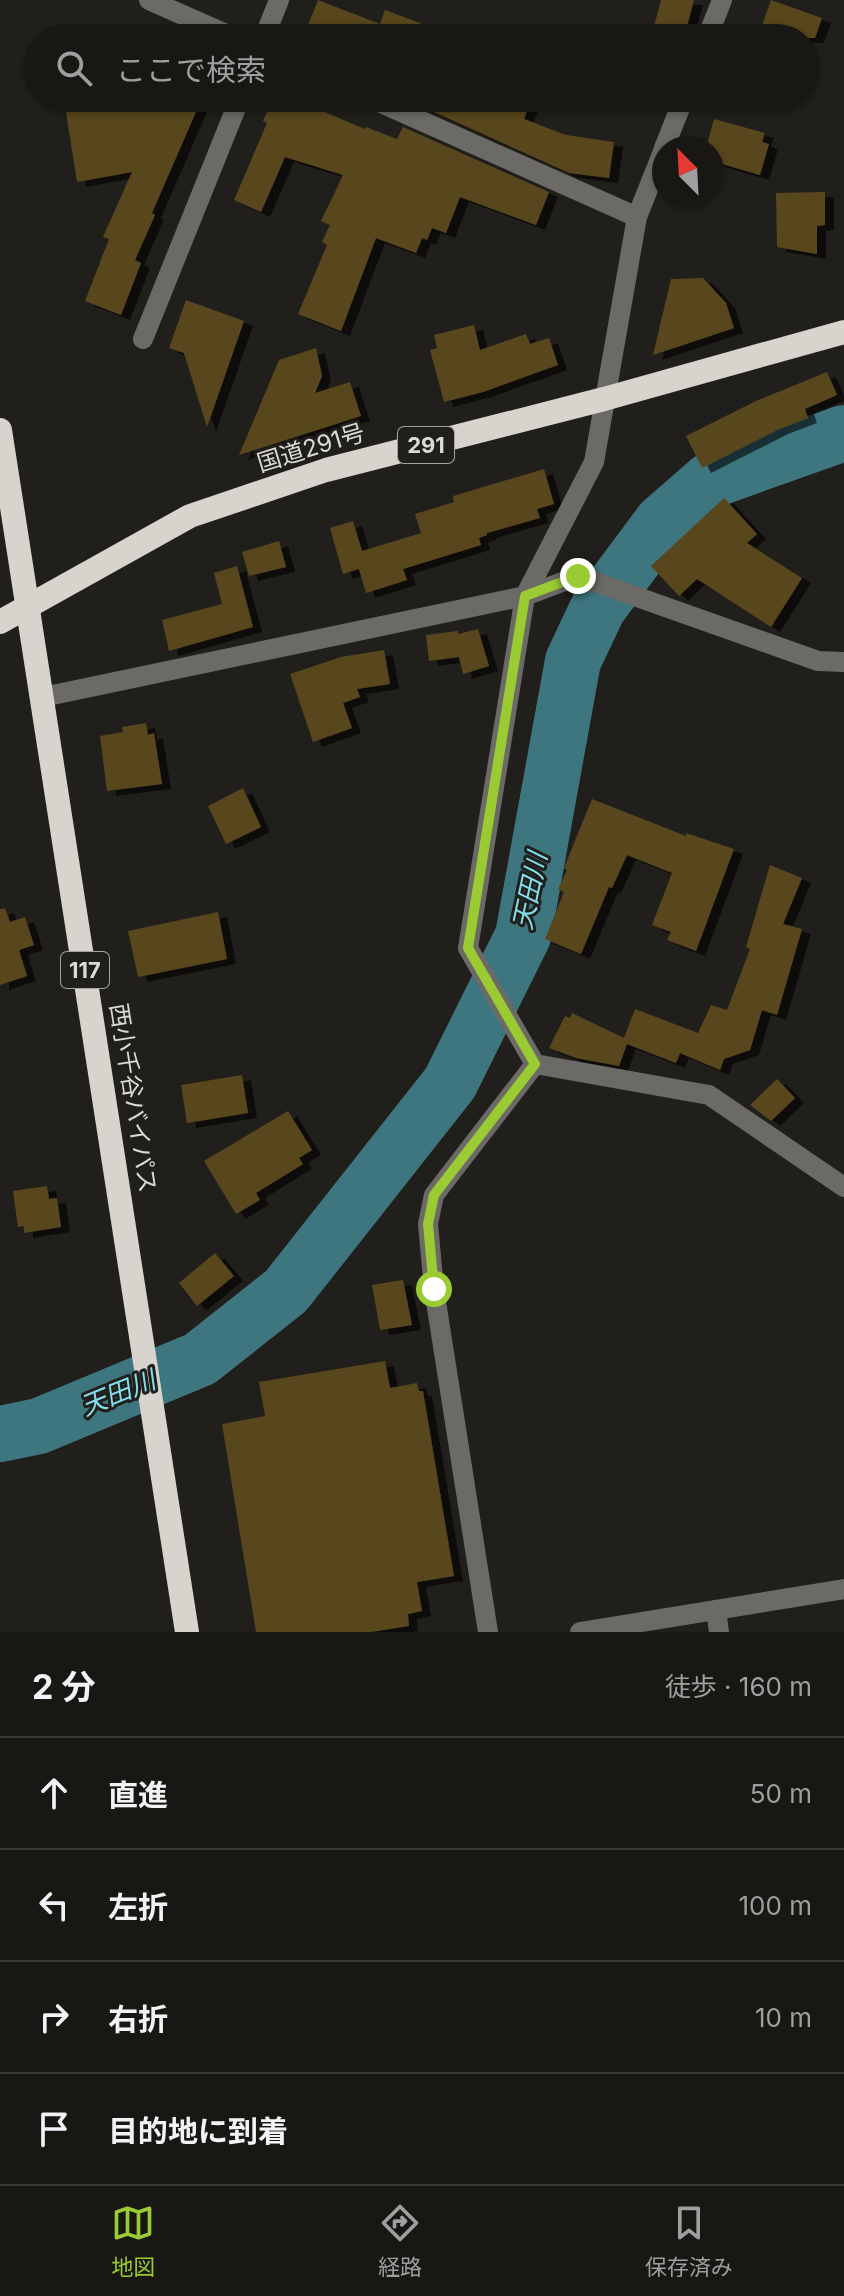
<!DOCTYPE html>
<html lang="ja">
<meta charset="utf-8">
<style>
body{margin:0;font-family:Inter,"Noto Sans JP",sans-serif;background:#262422;color:#f1f3f6}
.compass{position:absolute;left:652px;top:136px;width:72px;height:72px;border-radius:50%;background:#191714;box-shadow:0 2px 6px #0004;rotate:336deg}
.stop{position:absolute;width:24px;height:24px;margin:-18px;border:6px solid #9bcb32;border-radius:50%;background:#fff}
.stop.end{background:#9bcb32;border-color:#fff;box-shadow:0 2px 8px #0008}
.list{margin:0;padding:0;list-style:none}
h2{display:flex;justify-content:space-between;align-items:center;height:104px;margin:0;padding:0 32px;font-size:34px}
h2 small{font-size:26px;font-weight:400;color:#9f9fa0}
.list li{display:grid;grid-template-columns:52px 1fr auto;gap:24px;align-items:center;box-sizing:border-box;height:112px;padding:0 32px;border-top:2px solid #373634}
.list b{display:block;font-size:30px;white-space:nowrap}
.list em{font-size:26px;font-style:normal;color:#9f9fa0}
.icon{flex:none;width:44px;height:44px;fill:none;stroke:currentColor;stroke-width:2;stroke-linecap:round;stroke-linejoin:round}
.map{position:relative;flex:none;width:844px;height:1632px;overflow:hidden}
.search{position:absolute;background:#191714;box-shadow:0 2px 6px #0004;left:24px;right:24px;top:24px;height:88px;display:flex;align-items:center;gap:20px;box-sizing:border-box;padding:0 28px;border-radius:44px;color:#9f9fa0;font-size:30px}
.sheet{height:552px;background:#191714}
nav{display:flex;justify-content:space-around;align-items:center;box-sizing:border-box;height:112px;border-top:2px solid #373634;background:#191714;font-size:22px;color:#9f9fa0}
nav a{display:grid;justify-items:center;gap:4px}
nav .on{color:#9bcb32}
.map>svg:first-child{display:block}
</style>
<div class="map">
<svg width="844" height="1632" viewBox="0 0 844 1632">
<defs>
<filter id="shadow"><feDropShadow dx="9" dy="5" stdDeviation="0" flood-color="#0009"/></filter>
</defs>
<rect width="100%" height="100%" fill="#211f1b"/>
<g fill="none" stroke-linecap="round" stroke-linejoin="round">
<path stroke="#3e767f" stroke-width="56" d="M 0,1434 L 39,1426 L 200,1359 L 286,1291 L 450,1083 L 523,936 L 573,661 L 598,608 L 662,522 L 709,481 L 844,433"/>
</g>
<g fill="#58461f" filter="url(#shadow)">
<path d="M 318,0 L 380,24 L 385,10 L 452,35 L 451,38 L 303,38 Z"/>
<path d="M 661,0 L 694,0 L 684,38 L 651,38 Z"/>
<path d="M 771,0 L 822,18 L 815,38 L 781,38 L 760,31 Z"/>
<path d="M 105,98 L 202,98 L 152,213 L 155,215 L 135,260 L 141,263 L 121,315 L 85,301 L 109,239 L 103,237 L 132,172 L 77,182 L 65,106 Z"/>
<path d="M 273,98 L 291,98 L 365,129 L 366,127 L 397,139 L 403,127 L 549,192 L 536,225 L 460,197 L 446,233 L 432,228 L 427,240 L 422,238 L 416,253 L 376,238 L 341,331 L 298,314 L 327,245 L 322,242 L 330,225 L 321,221 L 343,175 L 285,157 L 261,212 L 234,200 L 267,123 L 263,121 Z"/>
<path d="M 417,98 L 532,98 L 524,119 L 566,135 L 614,142 L 609,178 L 569,173 L 414,103 Z"/>
<path d="M 714,119 L 765,133 L 762,142 L 769,144 L 760,175 L 712,161 L 712,148 L 706,148 Z"/>
<path d="M 825,192 L 825,225 L 817,226 L 817,254 L 777,247 L 776,193 Z"/>
<path d="M 703,278 L 726,303 L 734,328 L 653,355 L 671,279 Z"/>
<path d="M 186,300 L 244,321 L 207,427 L 184,353 L 169,348 Z"/>
<path d="M 474,325 L 480,350 L 526,334 L 530,344 L 549,338 L 558,365 L 483,392 L 444,402 L 430,350 L 437,348 L 434,335 Z"/>
<path d="M 316,348 L 322,376 L 315,393 L 350,382 L 361,416 L 239,455 L 279,360 Z"/>
<path d="M 827,372 L 837,395 L 805,409 L 808,418 L 779,429 L 702,468 L 686,436 L 756,401 Z"/>
<path d="M 544,469 L 554,504 L 537,509 L 540,518 L 487,533 L 487,535 L 479,538 L 481,545 L 403,569 L 407,580 L 366,593 L 359,569 L 343,574 L 330,528 L 353,521 L 362,551 L 421,533 L 415,514 L 454,502 L 453,496 Z"/>
<path d="M 724,498 L 757,534 L 747,543 L 802,578 L 771,627 L 697,579 L 679,596 L 651,566 Z"/>
<path d="M 279,541 L 286,567 L 249,576 L 242,552 Z"/>
<path d="M 237,566 L 253,627 L 169,651 L 162,620 L 222,604 L 214,573 Z"/>
<path d="M 478,629 L 489,666 L 463,674 L 459,657 L 429,661 L 426,635 L 458,631 L 458,634 Z"/>
<path d="M 384,650 L 390,684 L 357,689 L 360,697 L 343,703 L 352,728 L 313,742 L 290,674 L 341,657 Z"/>
<path d="M 146,723 L 148,735 L 154,733 L 162,784 L 107,791 L 100,736 L 123,732 L 122,727 Z"/>
<path d="M 243,788 L 261,827 L 226,844 L 208,806 Z"/>
<path d="M 592,799 L 686,836 L 686,833 L 734,849 L 696,951 L 667,940 L 671,932 L 652,925 L 672,873 L 627,855 L 612,888 L 609,887 L 581,954 L 545,939 L 564,892 L 558,889 L 567,870 L 564,868 Z"/>
<path d="M 770,865 L 802,878 L 783,924 L 802,929 L 777,1015 L 762,1010 L 750,1050 L 724,1059 L 720,1070 L 680,1053 L 676,1063 L 627,1044 L 619,1066 L 576,1058 L 549,1048 L 565,1016 L 570,1018 L 572,1013 L 624,1038 L 635,1009 L 698,1033 L 711,1005 L 727,1010 L 750,949 L 746,947 Z"/>
<path d="M 5,908 L 10,922 L 25,917 L 34,945 L 19,950 L 27,976 L 0,985 L 0,909 Z"/>
<path d="M 218,912 L 227,959 L 138,977 L 128,931 Z"/>
<path d="M 242,1075 L 248,1113 L 187,1123 L 181,1085 Z"/>
<path d="M 777,1079 L 795,1098 L 771,1121 L 750,1105 Z"/>
<path d="M 288,1111 L 312,1150 L 299,1158 L 303,1164 L 256,1193 L 260,1200 L 236,1214 L 204,1161 Z"/>
<path d="M 47,1186 L 49,1199 L 57,1198 L 61,1227 L 24,1233 L 24,1226 L 18,1227 L 13,1191 Z"/>
<path d="M 215,1253 L 234,1276 L 197,1306 L 179,1283 Z"/>
<path d="M 403,1280 L 412,1325 L 380,1330 L 372,1285 Z"/>
<path d="M 385,1361 L 390,1388 L 417,1383 L 419,1391 L 423,1391 L 454,1576 L 417,1582 L 422,1611 L 408,1614 L 409,1626 L 371,1632 L 256,1632 L 222,1424 L 265,1416 L 259,1382 Z"/>
</g>
<g fill="none" stroke-linecap="round" stroke-linejoin="round">
<g stroke="#6b6a67" stroke-width="20">
<path d="M 149,0 L 235,38"/>
<path d="M 264,38 L 279,0"/>
<path d="M 707,38 L 722,0"/>
<path d="M 370,98 L 637,217"/>
<path d="M 664,148 L 684,98"/>
<path d="M 664,149 L 637,217 L 594,462 L 525,596 L 468,948 L 535,1064 L 709,1095 L 844,1187"/>
<path d="M 143,339 L 240,98"/>
<path d="M 43,697 L 525,596 L 578,576 L 818,661 L 844,662"/>
<path d="M 716,1610 L 719,1632"/>
<path d="M 488,1632 L 434,1289 L 428,1224 L 434,1195 L 535,1064"/>
<path d="M 580,1632 L 844,1589"/>
</g>
<g stroke="#d7d3cd" stroke-width="24">
<path d="M 0,430 L 187,1632"/>
<path d="M 0,622 L 190,516 L 326,470 L 604,399 L 844,332"/>
</g>
</g>
<g fill="none" stroke-linecap="round" stroke-linejoin="round">
<path stroke="#9bcb32" stroke-width="10" d="M 434,1289 L 428,1224 L 434,1195 L 535,1064 L 468,948 L 525,596 L 578,576"/>
</g>
<g text-anchor="middle" stroke-width="6" stroke-linejoin="round" paint-order="stroke">
<g fill="#211f1b" stroke="#a3a29f" stroke-width="2">
<rect x="398" y="427" width="56" height="36" rx="6"/>
<rect x="61" y="952" width="48" height="36" rx="6"/>
</g>
<g font-size="22" font-weight="bold" fill="#dbdad7">
<text x="426" y="453">291</text>
<text x="85" y="978">117</text>
</g>
<g font-size="24" fill="#dbdad7" stroke="#211f1b">
<text transform="translate(311 448) rotate(-17)" y="8">国道291号</text>
<text transform="translate(133 1098) rotate(81)" y="8">西小千谷バイパス</text>
</g>
<g font-size="26" font-style="italic" fill="#83dfed" stroke="#211f1b">
<text transform="translate(530 891) rotate(-78)" y="9">天田川</text>
<text transform="translate(118 1393) rotate(-22)" y="9">天田川</text>
</g>
</g>
</svg>
<svg class="compass" viewBox="-18 -18 36 36"><path d="M0-13l5 13h-10z" fill="#e53935"/><path d="M0 13l5-13h-10z" fill="#9f9fa0"/></svg>
<div class="stop" style="left:434px;top:1289px"></div>
<div class="stop end" style="left:578px;top:576px"></div>
<div class="search"><svg class="icon" aria-label="search" viewBox="0 0 24 24"><circle cx="10" cy="10" r="6"/><path d="M15 15l6 6"/></svg>ここで検索</div>
</div>
<section class="sheet">
<h2>2 分<small>徒歩 · 160 m</small></h2>
<ul class="list">
<li><svg class="icon" aria-label="ahead" viewBox="0 0 24 24"><path d="M12 20V5M6 11l6-6 6 6"/></svg><div><b>直進</b></div><em>50 m</em></li>
<li><svg class="icon" aria-label="left" viewBox="0 0 24 24"><path d="M17 20v-9H6M10 6l-5 5 5 5"/></svg><div><b>左折</b></div><em>100 m</em></li>
<li><svg class="icon" aria-label="right" viewBox="0 0 24 24"><path d="M7 20v-9h11M14 6l5 5-5 5"/></svg><div><b>右折</b></div><em>10 m</em></li>
<li><svg class="icon" aria-label="arrive" viewBox="0 0 24 24"><path d="M6 21V4h12l-3 4 3 4H6"/></svg><div><b>目的地に到着</b></div></li>
</ul>
</section>
<nav>
<a class="on"><svg class="icon" aria-label="map" viewBox="0 0 24 24"><path d="M3 6l6-2 6 2 6-2v14l-6 2-6-2-6 2zM9 4v14M15 6v14"/></svg>地図</a>
<a><svg class="icon" aria-label="directions" viewBox="0 0 24 24"><path d="M12 3l9 9-9 9-9-9zM9 14v-3h6M13 9l2 2-2 2"/></svg>経路</a>
<a><svg class="icon" aria-label="saved" viewBox="0 0 24 24"><path d="M7 4h10v16l-5-4-5 4z"/></svg>保存済み</a>
</nav>
